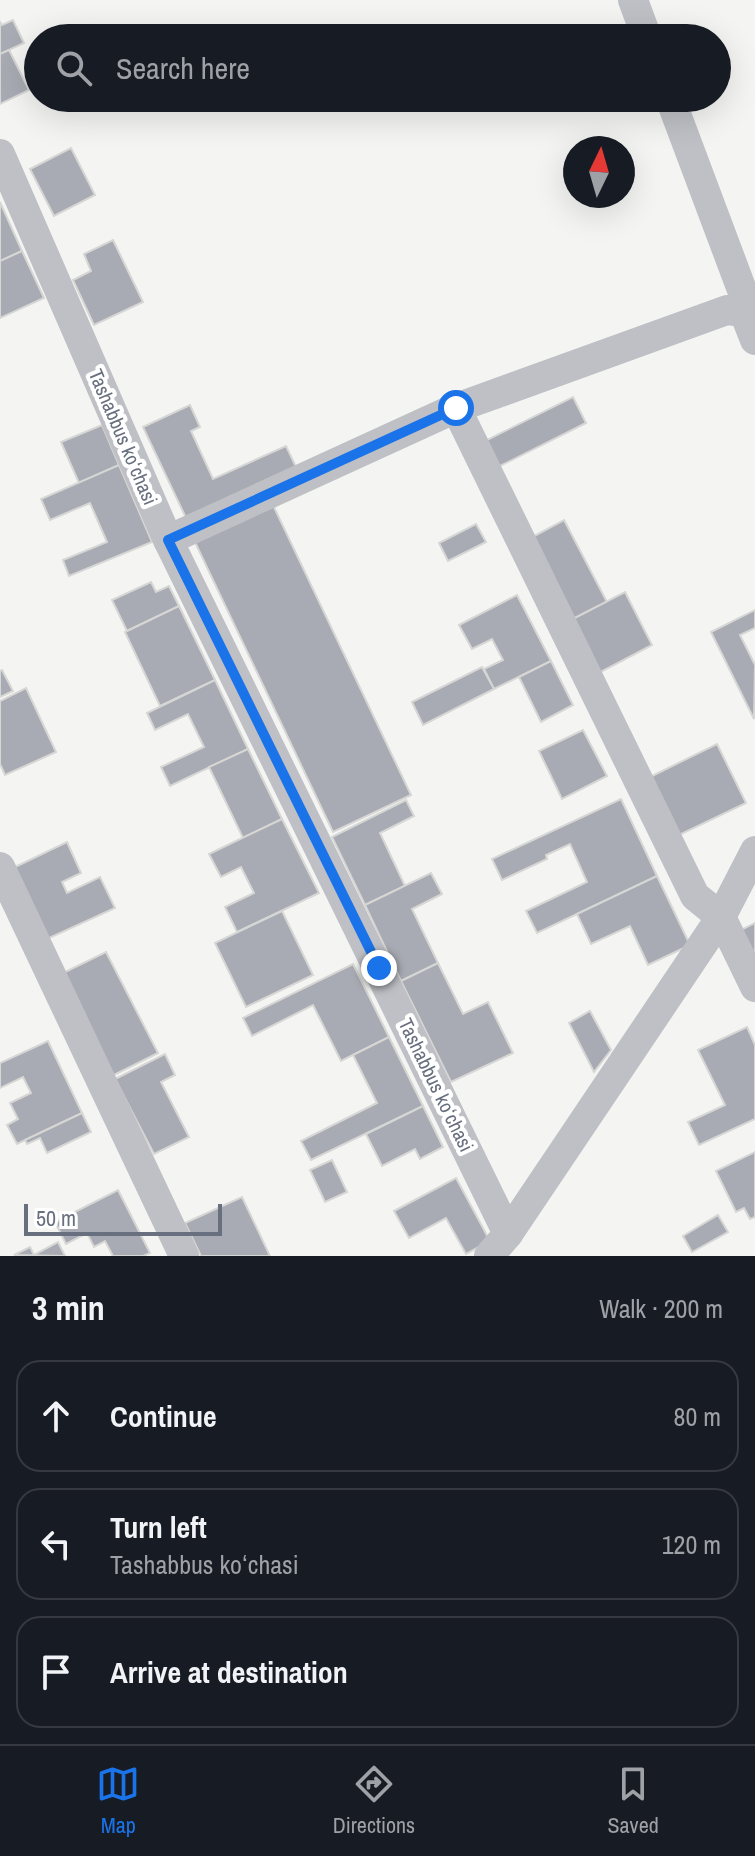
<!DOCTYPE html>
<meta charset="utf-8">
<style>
body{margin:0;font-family:"Archivo Narrow",sans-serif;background:#242831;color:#f1f3f6}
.compass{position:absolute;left:563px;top:136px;width:72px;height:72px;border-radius:50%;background:#171b24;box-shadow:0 8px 32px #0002;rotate:5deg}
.scale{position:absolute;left:24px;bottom:20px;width:198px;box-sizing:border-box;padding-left:8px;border:4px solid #686f7f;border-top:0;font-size:22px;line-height:28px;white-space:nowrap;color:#686f7f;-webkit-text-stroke:6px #fff;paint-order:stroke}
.stop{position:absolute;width:24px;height:24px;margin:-18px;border:6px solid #1a73e8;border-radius:50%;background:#fff}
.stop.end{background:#1a73e8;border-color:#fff;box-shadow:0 2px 8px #0008}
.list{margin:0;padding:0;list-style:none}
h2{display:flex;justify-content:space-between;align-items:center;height:104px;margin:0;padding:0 32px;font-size:34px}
h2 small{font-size:26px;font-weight:400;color:#9ea1a6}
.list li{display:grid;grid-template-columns:52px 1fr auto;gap:24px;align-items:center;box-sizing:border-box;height:112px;margin:0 16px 16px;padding:0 16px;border:2px solid #363941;border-radius:24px}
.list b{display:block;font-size:30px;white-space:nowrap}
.list p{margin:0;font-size:26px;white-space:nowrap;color:#9ea1a6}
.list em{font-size:26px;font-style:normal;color:#9ea1a6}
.icon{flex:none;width:44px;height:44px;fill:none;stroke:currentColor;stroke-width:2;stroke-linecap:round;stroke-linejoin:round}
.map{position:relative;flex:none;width:755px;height:1256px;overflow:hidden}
.search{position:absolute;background:#171b24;box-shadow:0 8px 32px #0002;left:24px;right:24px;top:24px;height:88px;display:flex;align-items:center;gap:20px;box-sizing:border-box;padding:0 28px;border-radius:44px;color:#9ea1a6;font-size:30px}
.sheet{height:488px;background:#171b24}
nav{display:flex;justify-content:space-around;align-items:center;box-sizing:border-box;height:112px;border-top:2px solid #363941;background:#171b24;font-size:22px;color:#9ea1a6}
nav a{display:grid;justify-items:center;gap:4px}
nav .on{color:#1a73e8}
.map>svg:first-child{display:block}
</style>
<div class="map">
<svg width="755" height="1256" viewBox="0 0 755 1256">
<rect width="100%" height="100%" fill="#f4f5f2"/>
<g fill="#a8abb3" stroke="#d6d6d4" stroke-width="2">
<path d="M 13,20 L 24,43 L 0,54 L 0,22 L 2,25 Z"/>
<path d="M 9,50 L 29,90 L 0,104 L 0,54 Z"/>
<path d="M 71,148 L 95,195 L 54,216 L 30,169 Z"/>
<path d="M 0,202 L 22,251 L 0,261 Z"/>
<path d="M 113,240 L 143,302 L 94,325 L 73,280 L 91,271 L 84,254 Z"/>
<path d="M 22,251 L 44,298 L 0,318 L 0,261 Z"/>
<path d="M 573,397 L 586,423 L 496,468 L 483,442 Z"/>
<path d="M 190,405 L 200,427 L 191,431 L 213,479 L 286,446 L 297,469 L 187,520 L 143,427 Z"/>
<path d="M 102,425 L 119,465 L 79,483 L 61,442 Z"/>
<path d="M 119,465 L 152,542 L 69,576 L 63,560 L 107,542 L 90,503 L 50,520 L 41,499 Z"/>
<path d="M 272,503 L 411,795 L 333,832 L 194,540 Z"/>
<path d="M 564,520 L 607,602 L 567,622 L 525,541 Z"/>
<path d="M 476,524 L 486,542 L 448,561 L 439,543 Z"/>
<path d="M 151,582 L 156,592 L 169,586 L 179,606 L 127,631 L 112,600 Z"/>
<path d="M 625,592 L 652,645 L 595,675 L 567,622 Z"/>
<path d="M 517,595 L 551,661 L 494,689 L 484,669 L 503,660 L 492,639 L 472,649 L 459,625 Z"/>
<path d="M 179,606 L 215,680 L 160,706 L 125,632 Z"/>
<path d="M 755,610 L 755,628 L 740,635 L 755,665 L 754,719 L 711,632 Z"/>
<path d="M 551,661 L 573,705 L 541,722 L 519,677 Z"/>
<path d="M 482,667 L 494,689 L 423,725 L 412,702 Z"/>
<path d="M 2,670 L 13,691 L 0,697 L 0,671 Z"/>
<path d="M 215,680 L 248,749 L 170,786 L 161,767 L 204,747 L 188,714 L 155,730 L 147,713 Z"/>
<path d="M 26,688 L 56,752 L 5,775 L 0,764 L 0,701 Z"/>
<path d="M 583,730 L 607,776 L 562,799 L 539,751 Z"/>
<path d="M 717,744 L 746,803 L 677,836 L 648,778 Z"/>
<path d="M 248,749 L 282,819 L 243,838 L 209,767 Z"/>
<path d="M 621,799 L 657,876 L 537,933 L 526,911 L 587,882 L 570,844 L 546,855 L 547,859 L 502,880 L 492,859 Z"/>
<path d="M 406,800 L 414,816 L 380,833 L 405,886 L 365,905 L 332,837 Z"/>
<path d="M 282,819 L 319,893 L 237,932 L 225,907 L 254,893 L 241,867 L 221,877 L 209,854 Z"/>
<path d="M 67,842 L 81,873 L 62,882 L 67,893 L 100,877 L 115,908 L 47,939 L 13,868 Z"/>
<path d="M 431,873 L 442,894 L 412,909 L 438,963 L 401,981 L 365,905 Z"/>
<path d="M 657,876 L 690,945 L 648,965 L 630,926 L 591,944 L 577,914 Z"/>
<path d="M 282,911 L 313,975 L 246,1007 L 215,943 Z"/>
<path d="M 755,923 L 755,963 L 739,931 Z"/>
<path d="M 106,952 L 158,1053 L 112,1076 L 61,974 Z"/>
<path d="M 438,963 L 463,1014 L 488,1002 L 513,1053 L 451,1082 L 401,981 Z"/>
<path d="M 353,964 L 389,1037 L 341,1061 L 313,1005 L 252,1036 L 243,1018 Z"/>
<path d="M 590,1011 L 611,1050 L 594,1072 L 569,1023 Z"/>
<path d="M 747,1027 L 755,1045 L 755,1119 L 699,1145 L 688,1122 L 725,1105 L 698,1050 Z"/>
<path d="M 389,1037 L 423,1106 L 311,1160 L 301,1141 L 377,1103 L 353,1055 Z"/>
<path d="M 48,1041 L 82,1113 L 17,1144 L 7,1125 L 18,1119 L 10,1103 L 31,1093 L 23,1077 L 0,1088 L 0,1063 Z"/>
<path d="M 165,1054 L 175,1075 L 161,1082 L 189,1137 L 154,1154 L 115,1079 Z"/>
<path d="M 423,1106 L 443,1147 L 420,1159 L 415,1149 L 382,1166 L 366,1134 Z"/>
<path d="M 82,1113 L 91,1132 L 47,1153 L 40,1138 L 27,1144 L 25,1140 Z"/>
<path d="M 755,1152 L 755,1217 L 750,1219 L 744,1208 L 736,1212 L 716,1171 Z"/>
<path d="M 332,1160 L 347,1192 L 325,1202 L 310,1170 Z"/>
<path d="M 456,1178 L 490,1241 L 466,1254 L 446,1218 L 409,1238 L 394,1211 Z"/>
<path d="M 118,1190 L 150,1253 L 143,1256 L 113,1256 L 105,1241 L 94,1247 L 87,1233 L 66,1244 L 55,1222 Z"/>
<path d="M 242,1197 L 270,1256 L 201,1256 L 185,1223 Z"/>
<path d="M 718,1215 L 728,1232 L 692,1252 L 683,1236 Z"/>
<path d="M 58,1242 L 65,1256 L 14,1255 L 30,1247 L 34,1255 Z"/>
</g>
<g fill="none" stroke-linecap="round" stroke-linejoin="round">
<g stroke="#bfc0c5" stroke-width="30">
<path d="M 633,0 L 647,38"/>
<path d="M 670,98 L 745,298 L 744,312"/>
<path d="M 0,154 L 168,540 L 508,1234"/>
<path d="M 456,408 L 695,896 L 721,917 L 755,987"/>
<path d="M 168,540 L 456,408 L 727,310 L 744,312 L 755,340"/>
<path d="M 0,867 L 184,1256"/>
<path d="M 489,1256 L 508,1234 L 721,917 L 755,851"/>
</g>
</g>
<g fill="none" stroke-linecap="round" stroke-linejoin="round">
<path stroke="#1a73e8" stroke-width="10" d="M 379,968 L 168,540 L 456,408"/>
</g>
<g text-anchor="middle" stroke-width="8" stroke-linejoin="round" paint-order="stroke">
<g font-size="20" fill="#686f7f" stroke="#fff">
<text transform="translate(123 437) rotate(67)" y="7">Tashabbus koʻchasi</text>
<text transform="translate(436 1085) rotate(64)" y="7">Tashabbus koʻchasi</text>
</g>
</g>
</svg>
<svg class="compass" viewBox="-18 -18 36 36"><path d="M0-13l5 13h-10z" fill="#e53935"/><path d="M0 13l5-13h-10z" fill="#9ea1a6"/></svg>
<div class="scale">50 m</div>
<div class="stop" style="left:456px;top:408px"></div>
<div class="stop end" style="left:379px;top:968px"></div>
<div class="search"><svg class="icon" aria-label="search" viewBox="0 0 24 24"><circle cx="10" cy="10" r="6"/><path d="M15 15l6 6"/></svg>Search here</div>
</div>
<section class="sheet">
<h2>3 min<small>Walk · 200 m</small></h2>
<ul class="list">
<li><svg class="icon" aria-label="ahead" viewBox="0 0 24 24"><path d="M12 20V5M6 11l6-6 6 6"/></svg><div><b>Continue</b></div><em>80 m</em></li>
<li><svg class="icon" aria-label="left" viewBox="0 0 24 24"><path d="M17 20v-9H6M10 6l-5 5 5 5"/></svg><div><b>Turn left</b><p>Tashabbus koʻchasi</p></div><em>120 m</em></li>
<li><svg class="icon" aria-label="arrive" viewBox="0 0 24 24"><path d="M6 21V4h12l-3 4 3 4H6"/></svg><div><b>Arrive at destination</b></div></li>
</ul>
</section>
<nav>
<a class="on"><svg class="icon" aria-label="map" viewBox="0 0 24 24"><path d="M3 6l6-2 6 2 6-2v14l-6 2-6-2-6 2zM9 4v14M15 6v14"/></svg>Map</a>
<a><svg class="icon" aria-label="directions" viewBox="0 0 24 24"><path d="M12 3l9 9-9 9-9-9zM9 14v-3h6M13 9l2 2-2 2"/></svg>Directions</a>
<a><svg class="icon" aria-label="saved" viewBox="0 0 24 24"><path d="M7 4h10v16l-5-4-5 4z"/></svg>Saved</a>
</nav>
